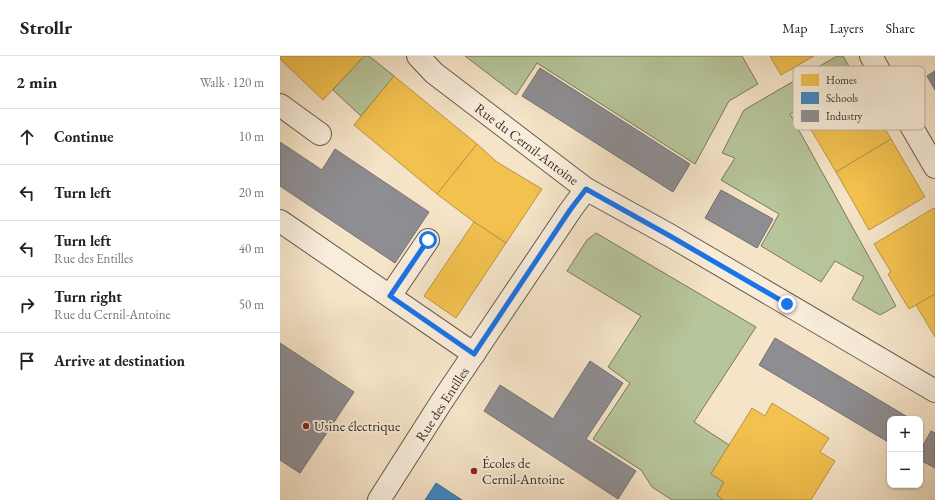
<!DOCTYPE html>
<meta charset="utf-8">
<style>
body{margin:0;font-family:"EB Garamond",serif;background:#f6f6f6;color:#222}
.controls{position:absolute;right:12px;bottom:12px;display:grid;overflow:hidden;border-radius:8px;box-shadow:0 1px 3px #0004}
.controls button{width:36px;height:36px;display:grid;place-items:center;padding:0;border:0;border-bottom:1px solid #e0e0e0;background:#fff;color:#222;font:20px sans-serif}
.stop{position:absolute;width:12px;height:12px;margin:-9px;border:3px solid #1a73e8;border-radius:50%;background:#fff}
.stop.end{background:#1a73e8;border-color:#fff;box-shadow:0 1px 4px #0008}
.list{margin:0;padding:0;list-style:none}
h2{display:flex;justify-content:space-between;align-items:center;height:52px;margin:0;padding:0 16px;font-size:17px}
h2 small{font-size:13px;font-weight:400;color:#767676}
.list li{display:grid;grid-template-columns:26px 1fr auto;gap:12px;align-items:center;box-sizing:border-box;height:56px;padding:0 16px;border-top:1px solid #e0e0e0}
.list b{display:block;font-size:15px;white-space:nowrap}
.list p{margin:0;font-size:13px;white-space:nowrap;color:#767676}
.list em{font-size:13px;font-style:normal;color:#767676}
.icon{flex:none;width:22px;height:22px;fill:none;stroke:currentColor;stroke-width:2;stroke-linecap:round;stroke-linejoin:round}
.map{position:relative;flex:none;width:655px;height:444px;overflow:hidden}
header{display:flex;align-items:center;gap:24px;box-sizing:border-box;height:56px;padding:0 20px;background:#fff;border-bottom:1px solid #e0e0e0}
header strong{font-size:19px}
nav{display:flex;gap:22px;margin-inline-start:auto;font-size:14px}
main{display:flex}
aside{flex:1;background:#fff}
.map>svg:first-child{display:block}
</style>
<header>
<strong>Strollr</strong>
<nav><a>Map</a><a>Layers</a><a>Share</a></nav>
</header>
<main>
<aside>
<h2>2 min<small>Walk · 120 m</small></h2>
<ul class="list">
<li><svg class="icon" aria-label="ahead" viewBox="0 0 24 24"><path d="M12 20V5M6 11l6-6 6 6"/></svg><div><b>Continue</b></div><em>10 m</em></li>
<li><svg class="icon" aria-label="left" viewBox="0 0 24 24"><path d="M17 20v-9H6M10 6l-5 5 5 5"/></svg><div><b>Turn left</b></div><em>20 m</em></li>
<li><svg class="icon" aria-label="left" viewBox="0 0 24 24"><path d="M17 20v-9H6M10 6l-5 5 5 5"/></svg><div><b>Turn left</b><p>Rue des Entilles</p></div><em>40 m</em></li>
<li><svg class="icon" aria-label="right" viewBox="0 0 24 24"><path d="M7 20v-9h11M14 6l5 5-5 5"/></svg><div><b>Turn right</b><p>Rue du Cernil-Antoine</p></div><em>50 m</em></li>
<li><svg class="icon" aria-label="arrive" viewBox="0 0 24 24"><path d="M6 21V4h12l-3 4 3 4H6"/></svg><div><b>Arrive at destination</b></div></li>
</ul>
</aside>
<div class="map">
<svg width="655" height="444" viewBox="0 0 655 444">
<rect width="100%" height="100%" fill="#f5e4c8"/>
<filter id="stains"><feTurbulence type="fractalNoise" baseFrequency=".005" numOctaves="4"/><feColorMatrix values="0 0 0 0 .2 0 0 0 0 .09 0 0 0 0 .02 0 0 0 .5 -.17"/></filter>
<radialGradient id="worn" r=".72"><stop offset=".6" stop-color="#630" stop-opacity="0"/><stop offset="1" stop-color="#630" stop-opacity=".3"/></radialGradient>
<g fill="#b7c59a" stroke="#787860">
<path d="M 84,0 L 89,0 L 114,20 L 81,60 L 53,34 Z"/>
<path d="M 185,0 L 462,0 L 478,28 L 449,45 L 415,108 L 257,7 L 236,39 Z"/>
<path d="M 557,0 L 563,0 L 574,19 L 510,58 L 616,250 L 600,259 L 572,243 L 584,221 L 555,205 L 541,226 L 481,190 L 499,158 L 441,124 L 455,102 L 442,97 L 464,54 Z"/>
<path d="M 316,177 L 476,271 L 414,366 L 449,389 L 431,418 L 444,426 L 437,439 L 444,444 L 392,444 L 372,431 L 361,414 L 313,383 L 350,327 L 328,311 L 361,260 L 287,215 L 307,184 Z"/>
</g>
<g fill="#f2c14e" stroke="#ba9442">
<path d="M 0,0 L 84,0 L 43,44 L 0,3 Z"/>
<path d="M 490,0 L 534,0 L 501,19 Z"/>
<path d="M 114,20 L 197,88 L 157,138 L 74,69 Z"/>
<path d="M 576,23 L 611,83 L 556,116 L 520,55 Z"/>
<path d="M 611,83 L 645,141 L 589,174 L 556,116 Z"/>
<path d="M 197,88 L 217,106 L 262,133 L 226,187 L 194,166 L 157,138 Z"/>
<path d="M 654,152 L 655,153 L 655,238 L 629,253 L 608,218 L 611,216 L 594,188 Z"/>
<path d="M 194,166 L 226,187 L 176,262 L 144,240 Z"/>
<path d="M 655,238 L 655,281 L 636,249 Z"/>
<path d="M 492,347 L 549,382 L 540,396 L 555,405 L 531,444 L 444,444 L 437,439 L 444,426 L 431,418 L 472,352 L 485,360 Z"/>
</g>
<path fill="#3f88c5" stroke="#3d6c95" d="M 156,427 L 182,444 L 145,444 Z"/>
<g fill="#8d8d92" stroke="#747071">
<path d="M 260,12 L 410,108 L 393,136 L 242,40 Z"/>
<path d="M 655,15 L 655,34 L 647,20 Z"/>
<path d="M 0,86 L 42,114 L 55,93 L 149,156 L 115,207 L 0,130 Z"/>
<path d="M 441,134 L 493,163 L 477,192 L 425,162 Z"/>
<path d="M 495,282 L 631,363 L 610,363 L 610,387 L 479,309 Z"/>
<path d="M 0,287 L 74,336 L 20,417 L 0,404 Z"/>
<path d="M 310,305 L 343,327 L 306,383 L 356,415 L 338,443 L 204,355 L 220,329 L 273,363 Z"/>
<path d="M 651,375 L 655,377 L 655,412 L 640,404 L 640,395 Z"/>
</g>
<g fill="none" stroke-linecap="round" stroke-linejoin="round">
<defs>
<g id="minor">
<path d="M 138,0 L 154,17 L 306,133 L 391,180 L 655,335"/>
<path d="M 591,0 L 606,27 L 655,111"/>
<path d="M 0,49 L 40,78"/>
<path d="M 0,165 L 194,298"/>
<path d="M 110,240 L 148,184"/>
<path d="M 99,444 L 162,345 L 290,155 L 306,133"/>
</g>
</defs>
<use href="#minor" stroke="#685a4e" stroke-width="24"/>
<use href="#minor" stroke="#f8eddb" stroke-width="22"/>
</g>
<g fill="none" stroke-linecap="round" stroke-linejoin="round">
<path stroke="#1a73e8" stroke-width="5" d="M 148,184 L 110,240 L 194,298 L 290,154 L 306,133 L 390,180 L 507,248"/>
</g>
<g fill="#8f2418" stroke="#f8eddb" stroke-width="1.5">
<circle cx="26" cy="370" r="4"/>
<circle cx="194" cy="415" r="4"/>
</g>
<g text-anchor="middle" stroke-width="4" stroke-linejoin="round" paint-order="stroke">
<g font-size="14" fill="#392c25" stroke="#f8eddb">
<text transform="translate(247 88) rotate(37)" y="5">Rue du Cernil-Antoine</text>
<text transform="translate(162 348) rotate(-57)" y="5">Rue des Entilles</text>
</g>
<g font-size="14" fill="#392c25" stroke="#f8eddb" text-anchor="start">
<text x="34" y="375">Usine électrique</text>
<text x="202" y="412">Écoles de<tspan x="202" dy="16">Cernil-Antoine</tspan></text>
</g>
</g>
<rect x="513" y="10" width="132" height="64" rx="6" fill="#f8eddb" stroke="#bfb3a4" stroke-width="1"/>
<rect x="521" y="18" width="18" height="12" fill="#f2c14e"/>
<rect x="521" y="36" width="18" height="12" fill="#3f88c5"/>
<rect x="521" y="54" width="18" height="12" fill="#8d8d92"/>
<g font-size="11" fill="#392c25">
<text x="546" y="28">Homes</text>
<text x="546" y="46">Schools</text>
<text x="546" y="64">Industry</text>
</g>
<rect width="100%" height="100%" filter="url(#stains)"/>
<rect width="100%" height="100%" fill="url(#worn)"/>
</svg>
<div class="controls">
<button>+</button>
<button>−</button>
</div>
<div class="stop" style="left:148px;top:184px"></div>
<div class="stop end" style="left:507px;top:248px"></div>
</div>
</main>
